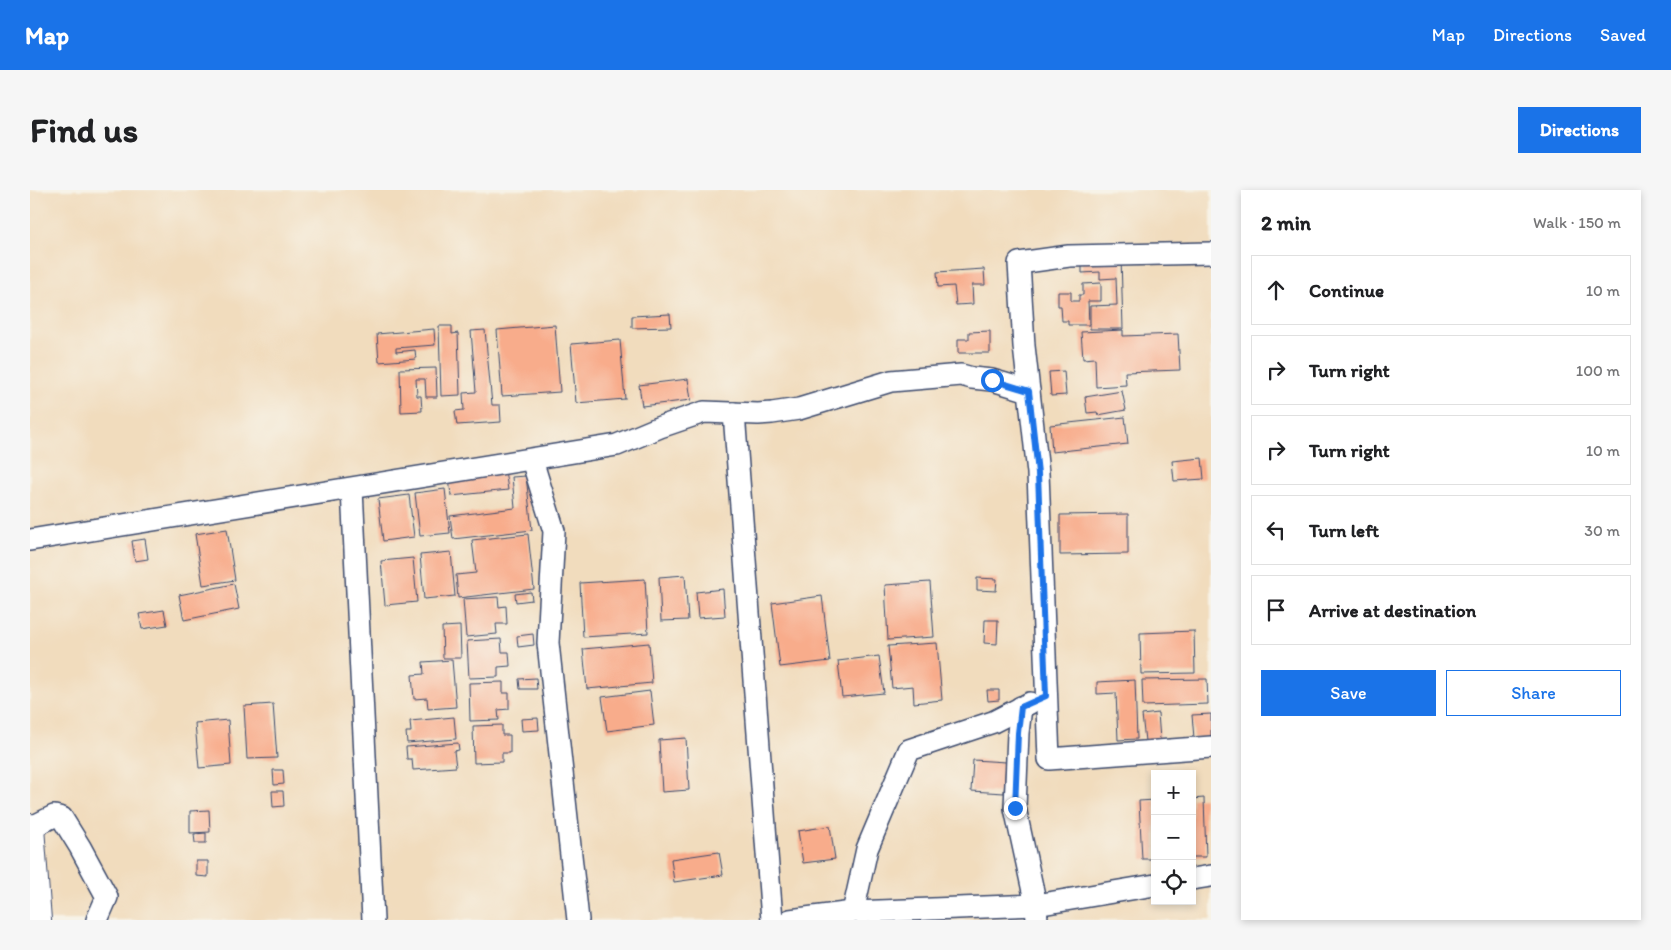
<!DOCTYPE html>
<meta charset="utf-8">
<style>
body{margin:0;font-family:Itim,sans-serif;background:#f6f6f6;color:#202124}
.controls{position:absolute;right:15px;bottom:15px;display:grid;overflow:hidden;border-radius:0px;box-shadow:0 2px 8px #0003}
.controls button{width:45px;height:45px;display:grid;place-items:center;padding:0;border:0;border-bottom:1px solid #e0e0e0;background:#fff;color:#202124;font:25px sans-serif}
.stop{position:absolute;width:15px;height:15px;margin:-11px;border:4px solid #1a73e8;border-radius:50%;background:#fff}
.stop.end{background:#1a73e8;border-color:#fff;box-shadow:0 1px 5px #0008}
.list{margin:0;padding:0;list-style:none}
h2{display:flex;justify-content:space-between;align-items:center;height:65px;margin:0;padding:0 20px;font-size:21px}
h2 small{font-size:16px;font-weight:400;color:#757577}
.list li{display:grid;grid-template-columns:32px 1fr auto;gap:15px;align-items:center;box-sizing:border-box;height:70px;margin:0 10px 10px;padding:0 10px;border:1px solid #e0e0e0;border-radius:0px}
.list b{display:block;font-size:19px;white-space:nowrap}
.list em{font-size:16px;font-style:normal;color:#757577}
.actions{display:flex;gap:10px;padding:15px 20px}
.actions a{flex:1;padding:11px 0;border:1px solid #1a73e8;border-radius:0px;text-align:center;font-size:18px;color:#1a73e8}
.actions .main{background:#1a73e8;color:#fff}
.icon{flex:none;width:28px;height:28px;fill:none;stroke:currentColor;stroke-width:2;stroke-linecap:round;stroke-linejoin:round}
.map{position:relative;flex:none;width:1181px;height:730px;overflow:hidden;border-radius:0px}
header{display:flex;align-items:center;gap:30px;box-sizing:border-box;height:70px;padding:0 25px;background:#1a73e8;color:#fff}
header strong{font-size:24px}
nav{display:flex;gap:28px;margin-inline-start:auto;font-size:18px}
.intro{display:flex;align-items:center;justify-content:space-between;box-sizing:border-box;height:120px;padding:0 30px}
h1{margin:0;font-size:35px}
.button{padding:12px 22px;border-radius:0px;background:#1a73e8;color:#fff;font-size:18px;font-weight:700}
main{display:flex;gap:30px;padding:0 30px}
aside{flex:1;background:#fff;border-radius:0px;box-shadow:0 2px 8px #0003}
.map>svg:first-child{display:block}
</style>
<header>
<strong>Map</strong>
<nav><a>Map</a><a>Directions</a><a>Saved</a></nav>
</header>
<div class="intro"><h1>Find us</h1><a class="button">Directions</a></div>
<main>
<div class="map">
<svg width="1181" height="730" viewBox="0 0 1181 730">
<rect width="100%" height="100%" fill="#f7f3e8"/>
<filter id="ink" filterUnits="userSpaceOnUse"><feTurbulence type="fractalNoise" baseFrequency=".02" numOctaves="2"/><feDisplacementMap in="SourceGraphic" scale="10" xChannelSelector="R" yChannelSelector="G"/><feConvolveMatrix kernelMatrix="1 2 1 2 8 2 1 2 1" color-interpolation-filters="sRGB"/></filter>
<filter id="wash" filterUnits="userSpaceOnUse"><feTurbulence type="fractalNoise" baseFrequency=".0096" numOctaves="4" result="noise"/><feDisplacementMap in="SourceGraphic" scale="20" xChannelSelector="R" yChannelSelector="G"/><feGaussianBlur stdDeviation="1.12" result="paint"/><feColorMatrix in="noise" values="0 0 0 0 0 0 0 0 0 0 0 0 0 0 0 0 0 1.4 0 .05"/><feComposite in="paint" operator="in"/></filter>
<g filter="url(#wash)">
<rect width="100%" height="100%" fill="#f1dcbd"/>
<g id="blocks">
<g fill="#f8ac8b">
<path d="M 1091,67 L 1093,139 L 1060,139 L 1060,116 L 1087,115 L 1086,88 L 1070,89 L 1070,82 L 1052,83 L 1052,68 Z"/>
<path d="M 954,79 L 955,95 L 942,95 L 943,114 L 926,115 L 924,96 L 908,97 L 907,82 Z"/>
<path d="M 1071,93 L 1071,111 L 1058,111 L 1059,135 L 1038,135 L 1038,131 L 1032,131 L 1031,116 L 1028,116 L 1028,102 L 1041,102 L 1041,111 L 1049,111 L 1049,105 L 1053,105 L 1053,94 Z"/>
<path d="M 640,124 L 641,137 L 602,138 L 602,126 Z"/>
<path d="M 525,135 L 530,202 L 472,206 L 467,140 Z"/>
<path d="M 409,136 L 422,136 L 422,144 L 428,143 L 430,205 L 411,206 Z"/>
<path d="M 404,139 L 405,155 L 366,158 L 366,162 L 385,160 L 386,169 L 349,172 L 347,144 Z"/>
<path d="M 455,140 L 462,215 L 470,215 L 471,232 L 427,235 L 425,221 L 434,220 L 433,203 L 446,202 L 441,141 Z"/>
<path d="M 1093,140 L 1093,146 L 1148,144 L 1150,180 L 1095,182 L 1096,195 L 1066,197 L 1065,168 L 1053,169 L 1051,142 Z"/>
<path d="M 960,141 L 960,163 L 928,163 L 928,149 L 939,149 L 939,142 Z"/>
<path d="M 590,150 L 595,209 L 546,213 L 541,154 Z"/>
<path d="M 406,178 L 407,207 L 396,207 L 395,189 L 386,189 L 387,206 L 391,206 L 392,221 L 371,222 L 370,179 Z"/>
<path d="M 1034,181 L 1036,205 L 1021,206 L 1019,182 Z"/>
<path d="M 658,189 L 661,210 L 612,216 L 609,195 Z"/>
<path d="M 1092,201 L 1096,220 L 1068,225 L 1067,222 L 1057,223 L 1055,207 Z"/>
<path d="M 1095,227 L 1098,254 L 1022,262 L 1020,235 Z"/>
<path d="M 1172,268 L 1174,289 L 1144,291 L 1142,271 Z"/>
<path d="M 475,280 L 478,300 L 421,306 L 419,287 Z"/>
<path d="M 496,286 L 502,340 L 423,349 L 420,326 L 485,318 L 482,287 Z"/>
<path d="M 415,299 L 420,343 L 390,346 L 385,303 Z"/>
<path d="M 379,305 L 384,347 L 353,351 L 348,309 Z"/>
<path d="M 1098,324 L 1098,364 L 1030,365 L 1030,325 Z"/>
<path d="M 197,339 L 205,390 L 173,395 L 165,344 Z"/>
<path d="M 498,344 L 504,399 L 428,408 L 426,385 L 446,383 L 442,350 Z"/>
<path d="M 115,349 L 118,369 L 105,371 L 102,351 Z"/>
<path d="M 421,362 L 425,406 L 394,409 L 390,365 Z"/>
<path d="M 383,368 L 387,412 L 355,415 L 351,371 Z"/>
<path d="M 655,385 L 658,430 L 631,431 L 629,387 Z"/>
<path d="M 947,388 L 967,389 L 966,401 L 947,400 Z"/>
<path d="M 615,389 L 618,443 L 553,447 L 550,393 Z"/>
<path d="M 900,392 L 904,447 L 858,450 L 855,395 Z"/>
<path d="M 204,394 L 209,419 L 154,430 L 149,405 Z"/>
<path d="M 693,399 L 695,426 L 668,428 L 666,402 Z"/>
<path d="M 501,402 L 502,410 L 486,412 L 485,404 Z"/>
<path d="M 792,406 L 800,471 L 750,477 L 742,413 Z"/>
<path d="M 468,407 L 469,417 L 476,416 L 477,434 L 466,434 L 467,444 L 436,447 L 433,409 Z"/>
<path d="M 134,420 L 137,435 L 112,439 L 109,424 Z"/>
<path d="M 955,430 L 968,430 L 967,454 L 954,453 Z"/>
<path d="M 430,436 L 431,468 L 413,468 L 412,437 Z"/>
<path d="M 1164,441 L 1165,483 L 1111,484 L 1110,443 Z"/>
<path d="M 503,444 L 504,455 L 488,457 L 487,446 Z"/>
<path d="M 471,449 L 472,462 L 479,462 L 480,476 L 468,477 L 468,487 L 439,488 L 437,451 Z"/>
<path d="M 619,453 L 622,493 L 557,499 L 553,459 Z"/>
<path d="M 907,453 L 912,510 L 884,513 L 883,496 L 862,498 L 858,456 Z"/>
<path d="M 849,466 L 854,503 L 812,507 L 808,471 Z"/>
<path d="M 422,470 L 426,517 L 398,519 L 397,508 L 384,509 L 382,485 L 394,484 L 393,472 Z"/>
<path d="M 506,488 L 507,499 L 490,499 L 489,489 Z"/>
<path d="M 1177,489 L 1178,514 L 1113,516 L 1112,490 Z"/>
<path d="M 1105,490 L 1107,549 L 1088,550 L 1086,503 L 1067,504 L 1067,492 Z"/>
<path d="M 473,492 L 473,503 L 479,503 L 479,519 L 468,520 L 469,530 L 440,531 L 439,493 Z"/>
<path d="M 957,500 L 969,500 L 969,510 L 958,511 Z"/>
<path d="M 620,501 L 624,535 L 577,541 L 572,507 Z"/>
<path d="M 243,514 L 247,568 L 217,569 L 214,516 Z"/>
<path d="M 1128,523 L 1130,550 L 1115,551 L 1112,525 Z"/>
<path d="M 1181,524 L 1181,547 L 1164,548 L 1162,525 Z"/>
<path d="M 424,527 L 426,549 L 377,553 L 376,542 L 381,542 L 380,531 Z"/>
<path d="M 508,528 L 509,540 L 492,541 L 491,529 Z"/>
<path d="M 198,530 L 201,575 L 169,578 L 165,533 Z"/>
<path d="M 472,535 L 472,545 L 480,545 L 480,563 L 472,563 L 472,572 L 444,573 L 443,536 Z"/>
<path d="M 656,548 L 659,600 L 632,602 L 629,550 Z"/>
<path d="M 428,553 L 429,560 L 424,561 L 426,577 L 383,580 L 382,569 L 377,569 L 376,557 Z"/>
<path d="M 943,570 L 976,572 L 974,603 L 941,601 Z"/>
<path d="M 243,580 L 253,580 L 254,594 L 244,595 Z"/>
<path d="M 242,601 L 253,601 L 254,616 L 243,617 Z"/>
<path d="M 1174,608 L 1176,667 L 1162,667 L 1162,609 Z"/>
<path d="M 1125,610 L 1125,669 L 1112,669 L 1109,611 Z"/>
<path d="M 179,620 L 180,642 L 160,643 L 160,621 Z"/>
<path d="M 800,636 L 805,669 L 773,673 L 768,641 Z"/>
<path d="M 176,643 L 176,653 L 165,653 L 164,644 Z"/>
<path d="M 689,662 L 693,685 L 644,692 L 641,669 Z"/>
<path d="M 166,671 L 178,671 L 178,687 L 166,686 Z"/>
</g>
</g>
</g>
<g filter="url(#ink)">
<use href="#blocks" fill-opacity="0" stroke="#3b496c" stroke-width="1"/>
<g fill="none" stroke-linecap="round" stroke-linejoin="round">
<defs>
<g id="street">
<path d="M 999,201 L 994,156 L 989,73 L 1039,66 L 1181,63"/>
<path d="M 704,223 L 742,730"/>
<path d="M 502,270 L 524,341 L 518,453 L 548,730"/>
<path d="M 322,299 L 343,730"/>
<path d="M 0,350 L 587,255 L 630,237 L 674,222 L 728,224 L 742,223 L 769,219 L 861,191 L 931,185 L 942,188 L 962,190 L 999,201 L 1008,283 L 1019,569 L 1181,557"/>
<path d="M 0,638 L 24,626 L 32,628 L 50,657 L 77,707 L 67,730"/>
<path d="M 1162,689 L 1181,686"/>
<path d="M 823,722 L 837,659 L 879,560 L 963,532 L 1000,513"/>
<path d="M 760,730 L 823,722 L 1006,715 L 985,618 L 988,543 L 991,517"/>
<path d="M 1007,730 L 1006,715 L 1125,695"/>
</g>
<path id="highway" d="M 0,638 L 7,730"/>
</defs>
<use href="#street" stroke="#3b496c" stroke-width="24"/>
<use href="#highway" stroke="#3b496c" stroke-width="30"/>
<use href="#street" stroke="#fff" stroke-width="21"/>
<use href="#highway" stroke="#fff" stroke-width="28"/>
</g>
</g>
<g fill="none" stroke-linecap="round" stroke-linejoin="round" filter="url(#ink)">
<path stroke="#1a73e8" stroke-width="6" d="M 962,190 L 999,201 L 1008,283 L 1016,506 L 991,517 L 988,543 L 985,618"/>
</g>
</svg>
<div class="controls">
<button>+</button>
<button>−</button>
<button><svg class="icon" aria-label="locate" viewBox="0 0 24 24"><circle cx="12" cy="12" r="6"/><path d="M12 2v4M12 18v4M2 12h4M18 12h4"/></svg></button>
</div>
<div class="stop" style="left:962px;top:190px"></div>
<div class="stop end" style="left:985px;top:618px"></div>
</div>
<aside>
<h2>2 min<small>Walk · 150 m</small></h2>
<ul class="list">
<li><svg class="icon" aria-label="ahead" viewBox="0 0 24 24"><path d="M12 20V5M6 11l6-6 6 6"/></svg><div><b>Continue</b></div><em>10 m</em></li>
<li><svg class="icon" aria-label="right" viewBox="0 0 24 24"><path d="M7 20v-9h11M14 6l5 5-5 5"/></svg><div><b>Turn right</b></div><em>100 m</em></li>
<li><svg class="icon" aria-label="right" viewBox="0 0 24 24"><path d="M7 20v-9h11M14 6l5 5-5 5"/></svg><div><b>Turn right</b></div><em>10 m</em></li>
<li><svg class="icon" aria-label="left" viewBox="0 0 24 24"><path d="M17 20v-9H6M10 6l-5 5 5 5"/></svg><div><b>Turn left</b></div><em>30 m</em></li>
<li><svg class="icon" aria-label="arrive" viewBox="0 0 24 24"><path d="M6 21V4h12l-3 4 3 4H6"/></svg><div><b>Arrive at destination</b></div></li>
</ul>
<div class="actions"><a class="main">Save</a><a>Share</a></div>
</aside>
</main>
